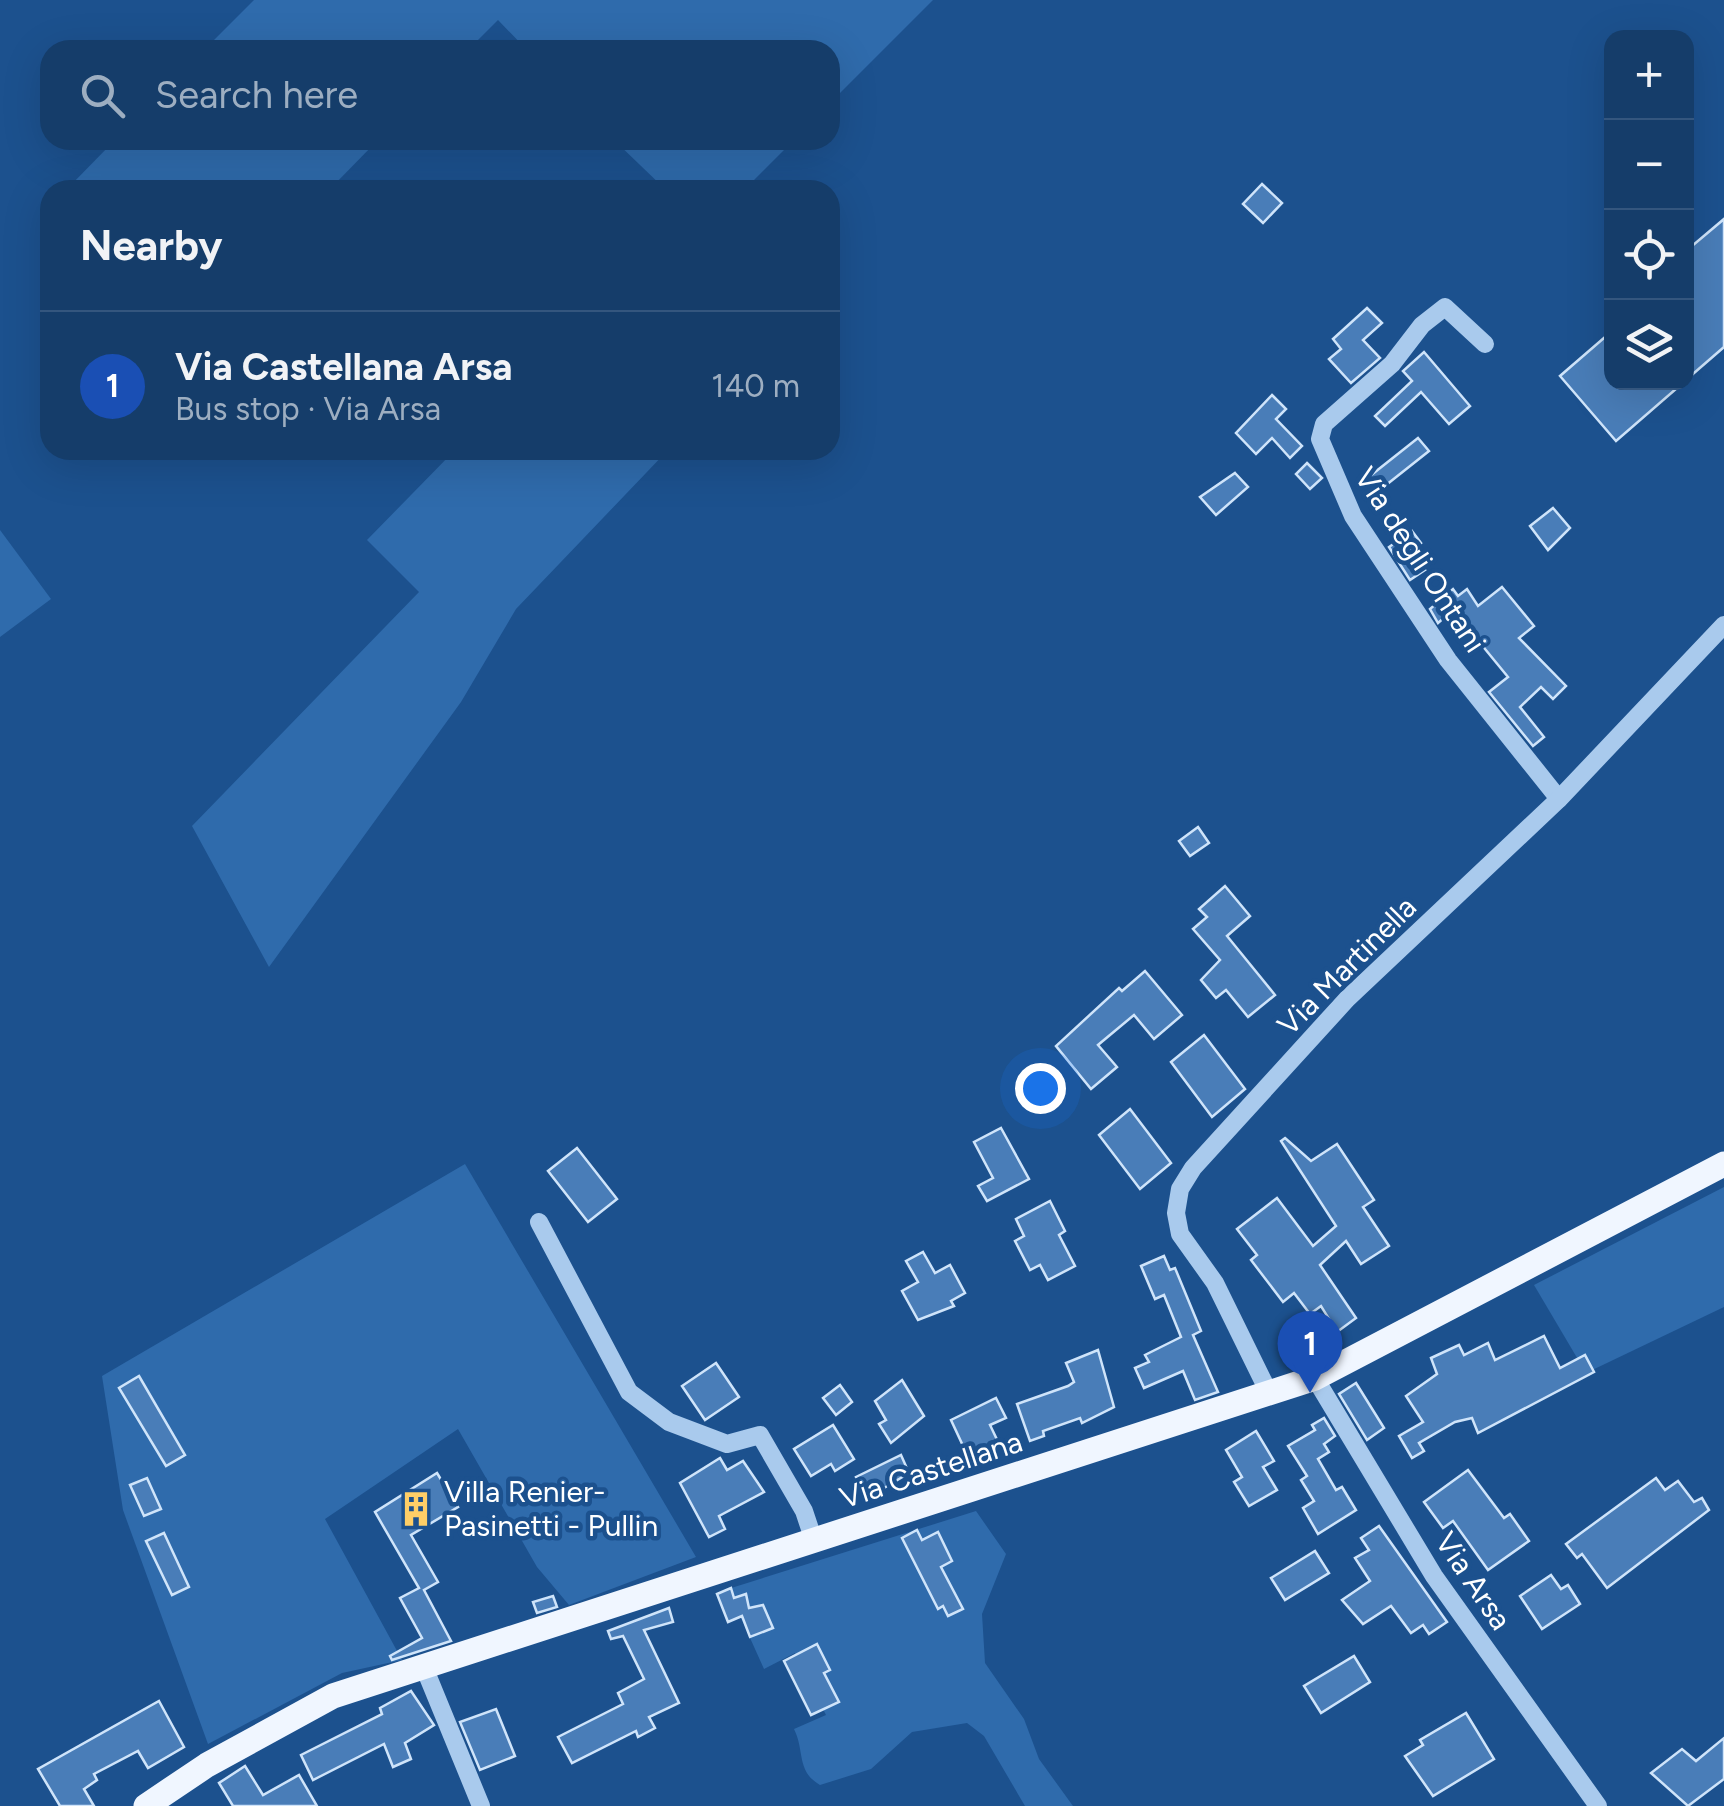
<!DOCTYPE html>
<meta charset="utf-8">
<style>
body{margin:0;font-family:Figtree,sans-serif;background:#1e4470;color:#f1f3f6}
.controls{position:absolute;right:30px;top:30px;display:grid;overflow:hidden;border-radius:20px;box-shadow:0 10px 40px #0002}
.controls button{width:90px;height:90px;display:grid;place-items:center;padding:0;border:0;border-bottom:2px solid #34567e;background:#153d6a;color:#f1f3f6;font:50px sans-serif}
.you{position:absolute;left:1040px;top:1088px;width:35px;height:35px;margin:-25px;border:8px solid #fff;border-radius:50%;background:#1a73e8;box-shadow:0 0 0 15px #1a73e833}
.badge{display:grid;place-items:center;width:65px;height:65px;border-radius:50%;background:#fece67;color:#fff;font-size:32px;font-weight:700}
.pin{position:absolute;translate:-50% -82px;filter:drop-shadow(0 2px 5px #0008)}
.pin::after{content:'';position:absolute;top:52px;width:35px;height:30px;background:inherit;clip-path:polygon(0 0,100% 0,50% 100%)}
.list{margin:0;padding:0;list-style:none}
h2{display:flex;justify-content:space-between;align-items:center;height:130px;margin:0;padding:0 40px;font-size:42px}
h2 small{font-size:32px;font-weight:400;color:#9daec1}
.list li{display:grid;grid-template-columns:65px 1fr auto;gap:30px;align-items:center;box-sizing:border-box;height:150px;padding:0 40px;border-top:2px solid #34567e}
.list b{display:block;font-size:38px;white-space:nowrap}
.list p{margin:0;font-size:32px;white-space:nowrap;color:#9daec1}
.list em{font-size:32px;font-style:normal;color:#9daec1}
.icon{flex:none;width:55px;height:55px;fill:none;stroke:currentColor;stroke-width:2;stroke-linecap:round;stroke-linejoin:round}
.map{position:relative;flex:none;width:1724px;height:1806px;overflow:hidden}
.search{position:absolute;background:#153d6a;box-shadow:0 10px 40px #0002;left:40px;top:40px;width:800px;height:110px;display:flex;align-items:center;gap:25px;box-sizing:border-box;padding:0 35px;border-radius:30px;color:#9daec1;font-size:38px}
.panel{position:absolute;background:#153d6a;box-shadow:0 10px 40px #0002;left:40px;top:180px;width:800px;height:280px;border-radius:30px}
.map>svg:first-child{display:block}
</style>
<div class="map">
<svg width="1724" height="1806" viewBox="0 0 1724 1806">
<rect width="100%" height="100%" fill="#1c518e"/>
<g fill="#2f6bac">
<path d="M 254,0 L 933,0 L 830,103 L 830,50 L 527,50 L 498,20 L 468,50 L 204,50 Z"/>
<path d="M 115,140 L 378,140 L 329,190 L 66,190 Z"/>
<path d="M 614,140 L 794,140 L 744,190 L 666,190 Z"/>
<path d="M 455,450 L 668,450 L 516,609 L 461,702 L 269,967 L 192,826 L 419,592 L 367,540 Z"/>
<path d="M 0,530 L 51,599 L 0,637 Z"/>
<path d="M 465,1164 L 696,1557 L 569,1605 L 537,1567 L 458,1429 L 325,1519 L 402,1660 L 342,1673 L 208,1744 L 123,1510 L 102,1376 Z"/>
<path d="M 1724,1187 L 1724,1307 L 1586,1373 L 1534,1285 Z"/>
<path d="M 976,1511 L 1006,1554 L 982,1614 L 985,1663 L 1024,1719 L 1039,1759 L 1073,1806 L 1025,1806 L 984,1736 L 967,1723 L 912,1732 L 871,1769 L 820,1785 C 796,1771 805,1751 794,1729 L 826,1715 L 795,1653 L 764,1669 L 728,1589 Z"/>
</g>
<g fill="#497db8" stroke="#cfe4fa" stroke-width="2.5">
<path d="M 1262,184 L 1282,203 L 1263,223 L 1243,204 Z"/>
<path d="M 1724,219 L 1724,347 L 1686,380 L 1686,251 Z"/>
<path d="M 1367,308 L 1382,323 L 1363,340 L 1380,358 L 1351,383 L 1329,359 L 1341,349 L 1333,339 Z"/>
<path d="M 1612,331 L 1612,382 L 1684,382 L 1616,441 L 1560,376 Z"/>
<path d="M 1424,352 L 1470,406 L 1449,424 L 1421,392 L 1385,426 L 1375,416 L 1412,381 L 1403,371 Z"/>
<path d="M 1272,395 L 1286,409 L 1276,419 L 1302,446 L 1290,458 L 1272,438 L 1256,454 L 1236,433 Z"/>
<path d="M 1418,438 L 1429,451 L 1376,493 L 1365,480 Z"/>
<path d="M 1307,463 L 1322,478 L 1310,489 L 1296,474 Z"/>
<path d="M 1235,473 L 1248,487 L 1216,515 L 1200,497 Z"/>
<path d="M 1553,508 L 1570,528 L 1548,550 L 1530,526 Z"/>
<path d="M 1412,531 L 1421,543 L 1410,551 L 1425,570 L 1410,580 L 1389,547 Z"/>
<path d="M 1502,587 L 1534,626 L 1519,638 L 1566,686 L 1553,699 L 1541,687 L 1520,707 L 1544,737 L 1533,746 L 1489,692 L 1508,677 L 1453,610 L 1438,623 L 1430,609 L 1453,589 L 1458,596 L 1467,589 L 1478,606 Z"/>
<path d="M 1198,827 L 1209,843 L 1190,856 L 1179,841 Z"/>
<path d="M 1225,886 L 1250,916 L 1227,936 L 1275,995 L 1248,1017 L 1226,990 L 1216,998 L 1201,980 L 1220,960 L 1193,929 L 1207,917 L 1199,909 Z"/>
<path d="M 1145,971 L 1182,1015 L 1154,1039 L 1134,1015 L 1098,1045 L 1117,1067 L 1091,1089 L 1056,1046 L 1119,988 L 1122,991 Z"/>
<path d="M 1204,1035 L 1245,1089 L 1212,1117 L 1171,1062 Z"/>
<path d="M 1130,1109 L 1171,1163 L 1140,1189 L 1099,1135 Z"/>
<path d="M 1001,1128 L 1029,1179 L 987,1201 L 978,1186 L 993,1178 L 974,1142 Z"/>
<path d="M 1285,1138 L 1311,1161 L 1337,1144 L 1374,1200 L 1363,1207 L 1389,1246 L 1361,1264 L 1346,1241 L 1320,1265 L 1356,1318 L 1337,1332 L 1321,1306 L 1310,1314 L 1294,1293 L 1283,1302 L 1251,1260 L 1257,1255 L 1237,1229 L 1277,1198 L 1313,1246 L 1336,1226 L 1281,1141 Z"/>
<path d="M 577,1148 L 617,1199 L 588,1222 L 548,1171 Z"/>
<path d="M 1050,1201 L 1065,1231 L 1059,1235 L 1075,1266 L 1048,1280 L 1040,1265 L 1030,1270 L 1015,1241 L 1024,1236 L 1016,1219 Z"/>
<path d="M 923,1252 L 935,1273 L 950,1265 L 965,1293 L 951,1301 L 954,1306 L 918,1320 L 902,1291 L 918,1282 L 906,1261 Z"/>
<path d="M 1164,1256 L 1170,1270 L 1175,1268 L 1201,1331 L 1193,1335 L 1218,1392 L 1195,1400 L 1183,1371 L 1144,1388 L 1135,1368 L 1149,1362 L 1145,1355 L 1181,1337 L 1164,1295 L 1155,1299 L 1141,1266 Z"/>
<path d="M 1544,1336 L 1560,1368 L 1585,1355 L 1594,1372 L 1478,1433 L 1472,1418 L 1455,1422 L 1419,1443 L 1424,1451 L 1412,1458 L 1399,1436 L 1423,1422 L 1406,1396 L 1437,1374 L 1431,1358 L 1459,1345 L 1464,1355 L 1488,1343 L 1495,1360 Z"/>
<path d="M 1098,1350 L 1114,1407 L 1082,1423 L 1080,1418 L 1043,1431 L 1044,1436 L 1030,1441 L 1017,1404 L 1068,1386 L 1074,1382 L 1066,1363 Z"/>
<path d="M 716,1363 L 739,1397 L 705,1420 L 682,1386 Z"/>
<path d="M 139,1376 L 185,1455 L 166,1466 L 119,1388 Z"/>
<path d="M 902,1380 L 924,1416 L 891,1443 L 879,1424 L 886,1420 L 875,1401 Z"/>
<path d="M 1356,1383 L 1384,1428 L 1367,1440 L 1339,1394 Z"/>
<path d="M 840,1385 L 852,1402 L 836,1415 L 823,1398 Z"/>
<path d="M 996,1398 L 1006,1418 L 990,1425 L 1001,1448 L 971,1463 L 951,1420 Z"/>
<path d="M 1324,1418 L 1335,1436 L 1324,1444 L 1329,1452 L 1318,1459 L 1336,1490 L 1342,1487 L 1356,1510 L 1318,1534 L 1303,1508 L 1314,1501 L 1301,1480 L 1307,1476 L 1288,1446 L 1315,1430 L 1312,1425 Z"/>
<path d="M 833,1425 L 854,1459 L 835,1471 L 831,1464 L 811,1476 L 794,1449 Z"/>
<path d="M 1256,1431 L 1274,1461 L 1263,1467 L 1277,1490 L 1249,1506 L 1234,1482 L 1242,1477 L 1226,1450 Z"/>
<path d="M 901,1455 L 909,1473 L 879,1491 L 876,1485 L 863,1491 L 856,1477 Z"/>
<path d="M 720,1458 L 727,1470 L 743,1461 L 764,1492 L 719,1516 L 725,1529 L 709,1537 L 680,1483 Z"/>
<path d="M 1468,1470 L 1504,1518 L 1510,1514 L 1529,1541 L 1488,1570 L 1453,1521 L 1443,1528 L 1424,1502 Z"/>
<path d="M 437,1473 L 458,1507 L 411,1535 L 438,1582 L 424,1590 L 451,1641 L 392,1660 L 390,1656 L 422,1638 L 400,1598 L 419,1588 L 375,1512 Z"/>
<path d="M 147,1478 L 161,1509 L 144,1516 L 130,1485 Z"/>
<path d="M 1656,1478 L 1665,1490 L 1678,1481 L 1694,1502 L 1702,1498 L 1709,1510 L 1607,1588 L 1582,1554 L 1577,1558 L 1566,1544 Z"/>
<path d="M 1379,1526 L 1447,1622 L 1429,1634 L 1423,1625 L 1411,1633 L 1391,1606 L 1363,1624 L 1342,1600 L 1370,1581 L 1355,1558 L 1369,1550 L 1361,1538 Z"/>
<path d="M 917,1530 L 922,1540 L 938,1532 L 952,1561 L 941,1567 L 963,1609 L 948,1616 L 943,1606 L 938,1609 L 902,1538 Z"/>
<path d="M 164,1533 L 189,1587 L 172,1595 L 146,1541 Z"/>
<path d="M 1315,1551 L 1329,1573 L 1285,1600 L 1271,1578 Z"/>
<path d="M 1551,1575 L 1561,1589 L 1568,1585 L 1580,1604 L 1542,1629 L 1520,1596 Z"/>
<path d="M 731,1588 L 734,1598 L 746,1594 L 749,1608 L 763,1605 L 773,1628 L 750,1637 L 742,1616 L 728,1622 L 717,1594 Z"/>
<path d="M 553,1596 L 557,1607 L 537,1613 L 533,1602 Z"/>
<path d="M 669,1608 L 673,1622 L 644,1630 L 679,1703 L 649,1717 L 655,1728 L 638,1737 L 636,1731 L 572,1763 L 558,1737 L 623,1704 L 618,1693 L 644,1679 L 623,1636 L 611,1639 L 608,1631 Z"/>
<path d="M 817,1644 L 830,1670 L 824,1673 L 839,1702 L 811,1715 L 784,1661 Z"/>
<path d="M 1354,1656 L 1370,1682 L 1321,1713 L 1304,1686 Z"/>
<path d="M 411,1691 L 434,1725 L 405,1743 L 411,1759 L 393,1767 L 384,1744 L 313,1780 L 301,1755 L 382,1714 L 380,1708 Z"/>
<path d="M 159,1701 L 184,1747 L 148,1768 L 138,1751 L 94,1774 L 97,1780 L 84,1789 L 94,1806 L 60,1806 L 38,1769 Z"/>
<path d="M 496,1709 L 515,1756 L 480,1770 L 460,1722 Z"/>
<path d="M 1466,1713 L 1494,1759 L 1433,1796 L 1405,1756 L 1423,1745 L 1420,1740 Z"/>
<path d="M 1724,1738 L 1724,1779 L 1688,1806 L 1651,1773 L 1682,1749 L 1696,1761 Z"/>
<path d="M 245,1766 L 263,1795 L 299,1775 L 317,1806 L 233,1806 L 219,1783 Z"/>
</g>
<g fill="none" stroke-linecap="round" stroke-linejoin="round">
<g stroke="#a9caed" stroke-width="18">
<path d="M 1485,344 L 1445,307 L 1422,325 L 1392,364 L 1324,424 L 1320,439 L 1353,516 L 1448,660 L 1559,799"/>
<path d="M 539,1222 L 629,1392 L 669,1422 L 727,1444 L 760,1435 L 804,1511 L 814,1541"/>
<path d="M 1315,1378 L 1434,1576 L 1598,1806"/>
<path d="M 1270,1395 L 1215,1283 L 1180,1234 L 1176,1213 L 1180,1189 L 1193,1168 L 1347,999 L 1559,799 L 1724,625"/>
<path d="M 424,1667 L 481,1806"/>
</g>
<path stroke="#f0f6ff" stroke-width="25" d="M 146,1806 L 207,1765 L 333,1696 L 1315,1378 L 1724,1164"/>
</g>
<defs>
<symbol id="building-bare" viewBox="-9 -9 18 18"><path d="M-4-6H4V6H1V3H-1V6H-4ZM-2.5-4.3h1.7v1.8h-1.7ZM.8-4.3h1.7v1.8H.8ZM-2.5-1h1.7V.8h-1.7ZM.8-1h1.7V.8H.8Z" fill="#fece67" stroke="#1c518e" stroke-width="2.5" paint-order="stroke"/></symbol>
</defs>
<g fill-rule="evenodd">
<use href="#building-bare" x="391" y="1484" width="50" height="50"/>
</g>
<g text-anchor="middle" stroke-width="9" stroke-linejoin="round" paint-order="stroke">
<g font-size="30" fill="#fff" stroke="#1c518e">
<text transform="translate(1420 560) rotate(57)" y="10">Via degli Ontani</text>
<text transform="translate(1347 966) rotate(-45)" y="10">Via Martinella</text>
<text transform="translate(931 1470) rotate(-18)" y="10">Via Castellana</text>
<text transform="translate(1473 1581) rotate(56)" y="10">Via Arsa</text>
</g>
<g font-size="30" fill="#fff" stroke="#1c518e" text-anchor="start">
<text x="444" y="1502">Villa Renier-<tspan x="444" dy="34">Pasinetti - Pullin</tspan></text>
</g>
</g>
</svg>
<div class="controls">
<button>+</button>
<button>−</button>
<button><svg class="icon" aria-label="locate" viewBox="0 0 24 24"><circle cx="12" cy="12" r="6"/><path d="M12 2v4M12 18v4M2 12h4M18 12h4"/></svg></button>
<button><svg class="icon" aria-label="layers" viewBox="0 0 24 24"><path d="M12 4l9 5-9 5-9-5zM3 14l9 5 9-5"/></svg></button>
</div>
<div class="you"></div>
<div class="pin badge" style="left:1310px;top:1393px;background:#1a4fb4">1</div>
<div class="search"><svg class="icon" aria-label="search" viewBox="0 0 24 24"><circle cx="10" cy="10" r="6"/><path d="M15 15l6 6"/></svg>Search here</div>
<section class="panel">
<h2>Nearby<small></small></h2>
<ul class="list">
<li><span class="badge" style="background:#1a4fb4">1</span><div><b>Via Castellana Arsa</b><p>Bus stop · Via Arsa</p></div><em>140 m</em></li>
</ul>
</section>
</div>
